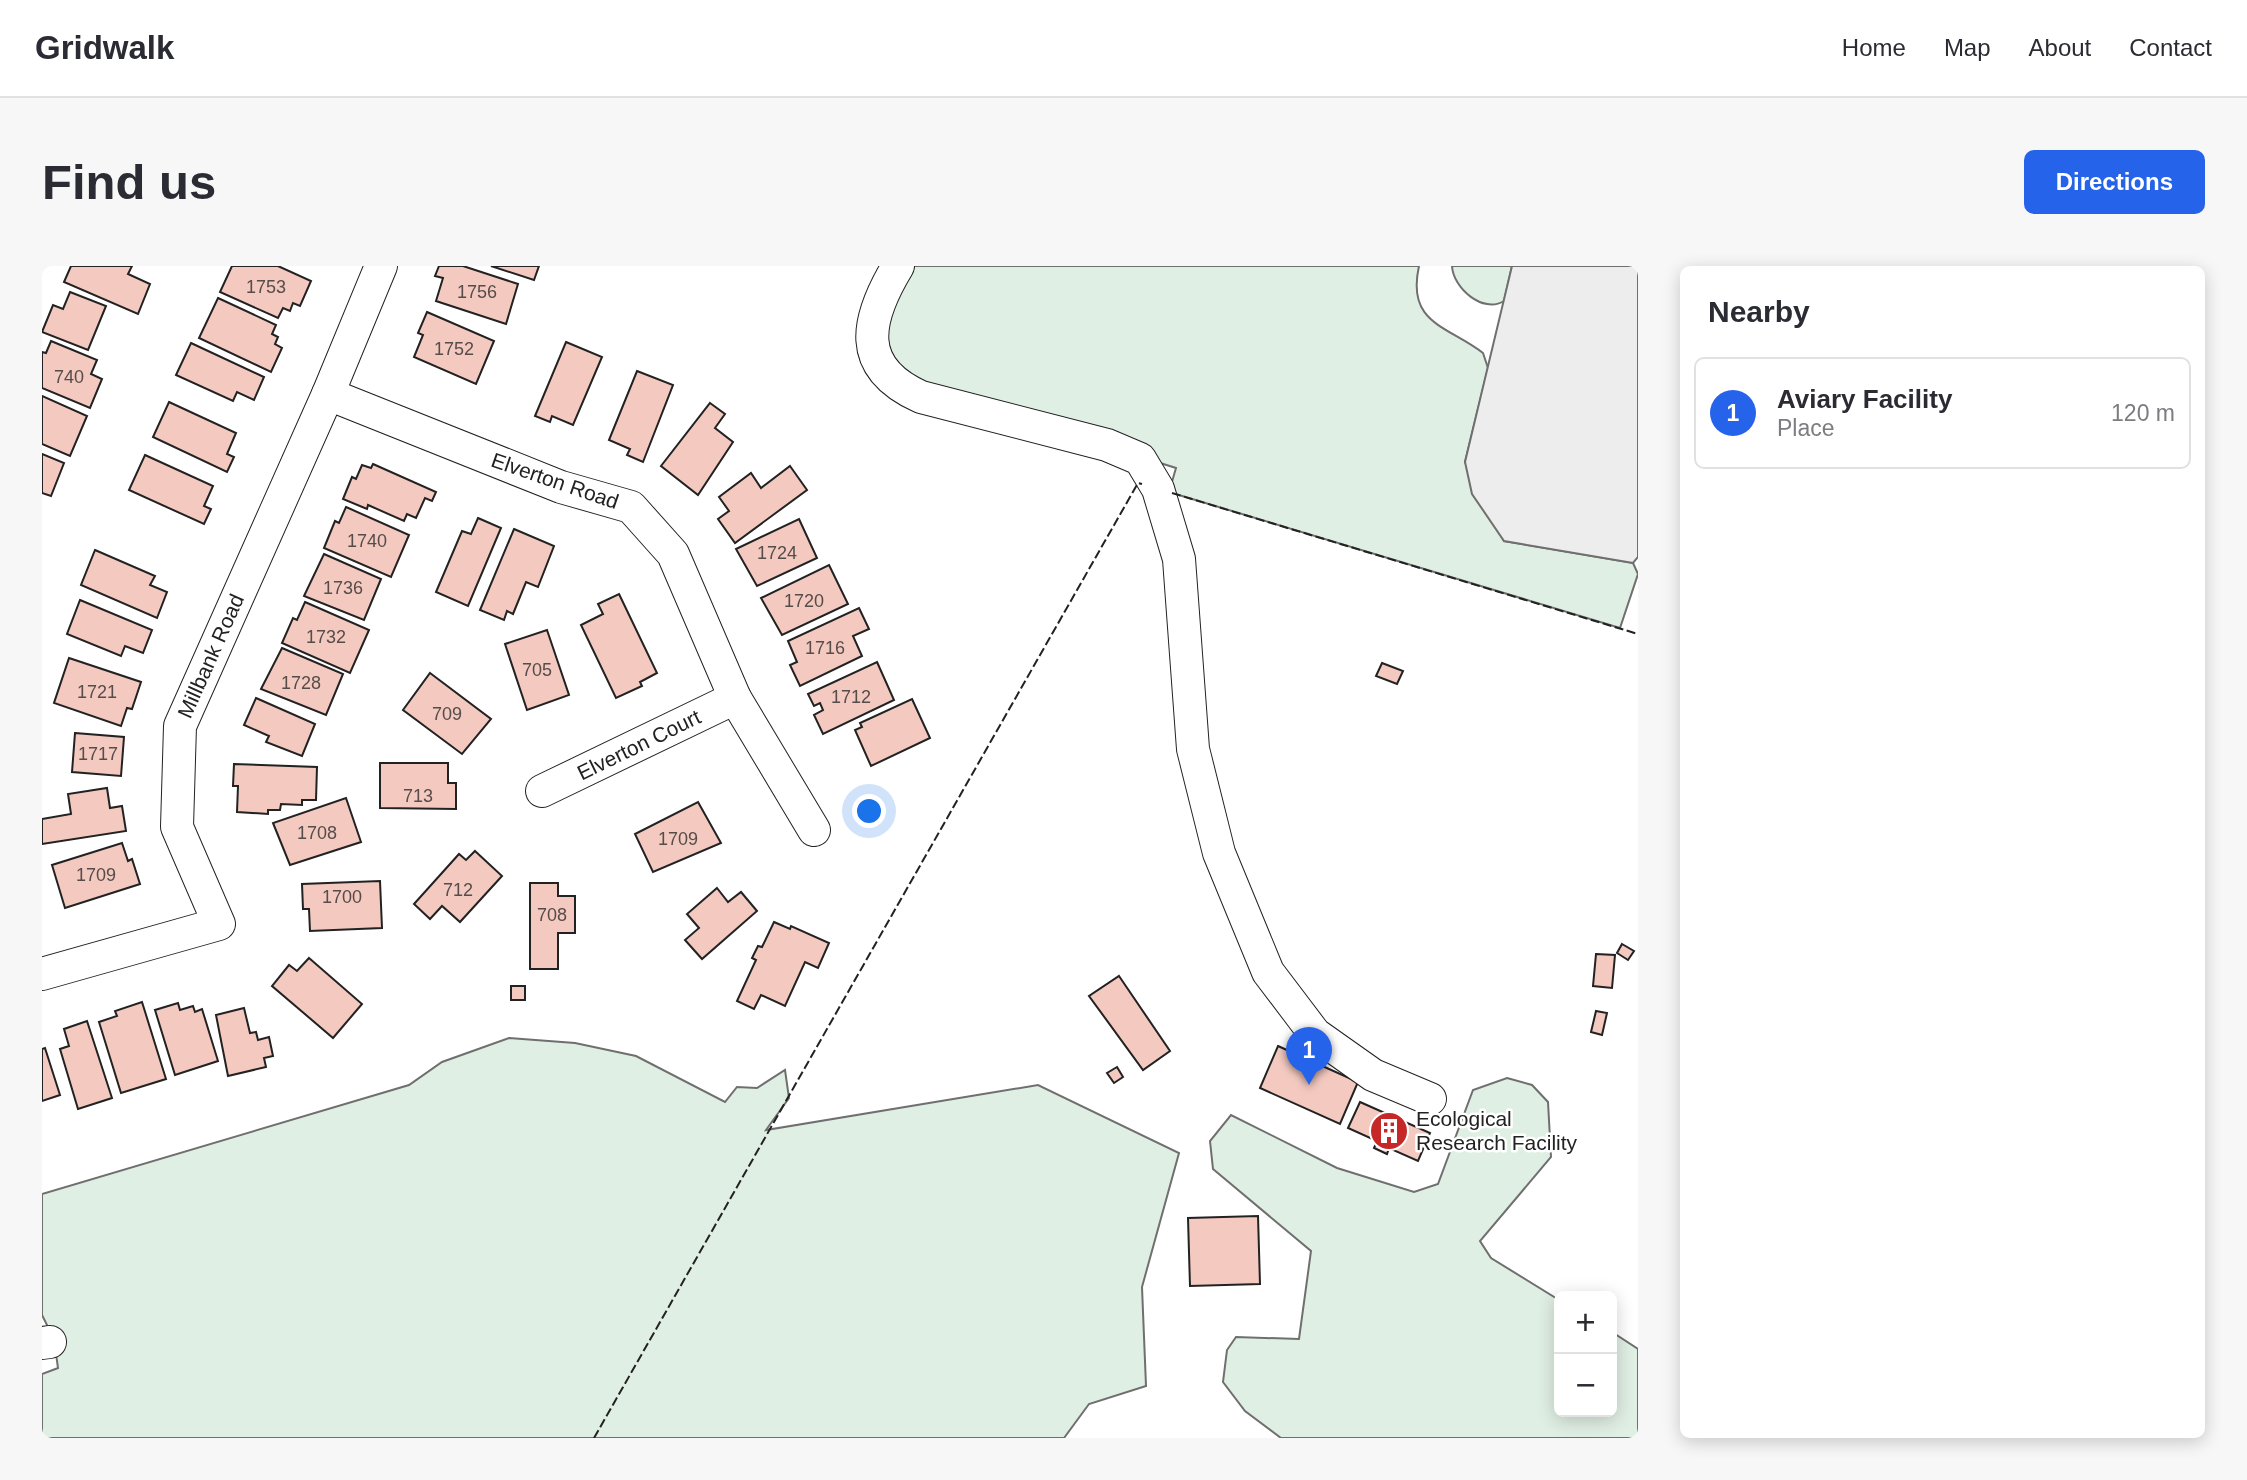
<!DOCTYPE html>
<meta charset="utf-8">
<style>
body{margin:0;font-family:Helvetica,sans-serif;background:#f7f7f7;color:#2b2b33}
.controls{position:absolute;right:21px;bottom:21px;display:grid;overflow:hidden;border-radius:10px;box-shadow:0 4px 18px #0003}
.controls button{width:63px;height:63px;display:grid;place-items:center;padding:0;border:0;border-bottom:2px solid #e1e1e2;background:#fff;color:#2b2b33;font:35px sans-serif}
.you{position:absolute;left:828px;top:546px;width:24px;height:24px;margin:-18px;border:5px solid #fff;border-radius:50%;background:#1a73e8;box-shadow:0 0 0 10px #1a73e833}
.badge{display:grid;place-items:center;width:46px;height:46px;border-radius:50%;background:#2563eb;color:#fff;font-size:23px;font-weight:700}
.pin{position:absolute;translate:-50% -58px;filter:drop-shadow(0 2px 4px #0008)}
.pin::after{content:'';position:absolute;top:37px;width:24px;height:21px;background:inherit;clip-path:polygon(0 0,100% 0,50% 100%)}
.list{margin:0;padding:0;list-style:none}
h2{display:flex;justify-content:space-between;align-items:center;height:91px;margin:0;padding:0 28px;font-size:30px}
h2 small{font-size:23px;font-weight:400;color:#7c7c81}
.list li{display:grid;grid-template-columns:46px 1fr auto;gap:21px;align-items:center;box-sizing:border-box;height:112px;margin:0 14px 14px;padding:0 14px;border:2px solid #e1e1e2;border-radius:10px}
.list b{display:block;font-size:26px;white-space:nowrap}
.list p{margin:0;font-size:23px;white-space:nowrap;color:#7c7c81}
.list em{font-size:23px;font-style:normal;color:#7c7c81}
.map{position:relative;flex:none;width:1596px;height:1172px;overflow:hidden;border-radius:10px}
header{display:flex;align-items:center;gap:42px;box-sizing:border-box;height:98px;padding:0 35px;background:#fff;border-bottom:2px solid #e1e1e2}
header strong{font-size:33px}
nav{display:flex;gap:38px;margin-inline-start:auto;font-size:24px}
.intro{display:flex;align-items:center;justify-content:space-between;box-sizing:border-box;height:168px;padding:0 42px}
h1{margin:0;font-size:49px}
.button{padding:18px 32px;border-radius:10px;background:#2563eb;color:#fff;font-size:24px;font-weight:700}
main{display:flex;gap:42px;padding:0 42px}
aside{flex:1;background:#fff;border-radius:10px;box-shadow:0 4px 18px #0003}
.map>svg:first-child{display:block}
</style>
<header>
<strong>Gridwalk</strong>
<nav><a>Home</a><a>Map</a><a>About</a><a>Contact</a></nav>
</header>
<div class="intro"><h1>Find us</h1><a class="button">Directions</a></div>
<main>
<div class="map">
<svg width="1596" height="1172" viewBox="0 0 1596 1172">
<rect width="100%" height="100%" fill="#fff"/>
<g fill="#e0efe3" stroke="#6f6f6f" stroke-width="2">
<path d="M 865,0 L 1377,0 C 1364,58 1406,60 1441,87 L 1446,102 L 1423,196 L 1462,275 L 1591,297 L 1596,308 L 1578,362 L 1127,226 L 1134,202 L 860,116 L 836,56 Z"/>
<path d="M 1410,0 L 1470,0 L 1462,35 C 1441,48 1411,22 1410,0 Z"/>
<path d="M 467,772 L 533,777 L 594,790 L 683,836 L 695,821 L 715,822 L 743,804 L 747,832 L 724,864 L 996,819 L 1137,887 L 1100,1021 L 1104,1120 L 1047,1138 L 1022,1172 L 0,1172 L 0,1108 L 16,1102 L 12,1073 L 0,1049 L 0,928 L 367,819 L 400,796 Z"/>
<path d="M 1465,812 L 1490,819 L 1506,836 L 1509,891 L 1438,975 L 1449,992 L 1517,1034 L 1517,1146 L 1570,1146 L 1570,1066 L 1596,1083 L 1596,1172 L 1239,1172 L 1203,1145 L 1181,1116 L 1185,1084 L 1194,1071 L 1257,1073 L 1269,985 L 1171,903 L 1168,875 L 1189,849 L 1295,902 L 1372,926 L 1396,918 L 1431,824 Z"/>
</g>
<path fill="#ededed" stroke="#6f6f6f" stroke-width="2" d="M 1470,0 L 1596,0 L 1596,291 L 1591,297 L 1462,275 L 1430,228 L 1423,196 Z"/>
<g fill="#f3c9c0" stroke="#222" stroke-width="2">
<path d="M 29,0 L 90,0 L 86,8 L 108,18 L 96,48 L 22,16 Z"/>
<path d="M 190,0 L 236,0 L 269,15 L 258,40 L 251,37 L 248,45 L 241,42 L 236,52 L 178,26 Z"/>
<path d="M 397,0 L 421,0 L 476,18 L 464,58 L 394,35 L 401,12 L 393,10 Z"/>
<path d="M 449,0 L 497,0 L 492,14 Z"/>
<path d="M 28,26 L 64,40 L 46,84 L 0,66 L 11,39 L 21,43 Z"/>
<path d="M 176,32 L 234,59 L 230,68 L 236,71 L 233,78 L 240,82 L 229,106 L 157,72 Z"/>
<path d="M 385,46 L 452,75 L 434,118 L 372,91 L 381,69 L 376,67 Z"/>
<path d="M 9,75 L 55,94 L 49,108 L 60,113 L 48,142 L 0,122 L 0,86 L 4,87 Z"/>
<path d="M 524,76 L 560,91 L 531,159 L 510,150 L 508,156 L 493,150 Z"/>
<path d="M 149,77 L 222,111 L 212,134 L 195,126 L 191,135 L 134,109 Z"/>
<path d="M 595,105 L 631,119 L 601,196 L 585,189 L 588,183 L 567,174 Z"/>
<path d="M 0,130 L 45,150 L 28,190 L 0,178 Z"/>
<path d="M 127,136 L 194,167 L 185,188 L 192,191 L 185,206 L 111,171 Z"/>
<path d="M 668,137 L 683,148 L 673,162 L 691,176 L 656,229 L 619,200 Z"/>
<path d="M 0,188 L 22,197 L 9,230 L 0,227 Z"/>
<path d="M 103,189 L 171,220 L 162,240 L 169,243 L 162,258 L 87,224 Z"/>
<path d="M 331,198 L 394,226 L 390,235 L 383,232 L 374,252 L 365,248 L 362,255 L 326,239 L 325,243 L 301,233 L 310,211 L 314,213 L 320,199 L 329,202 Z"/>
<path d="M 748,200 L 765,224 L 693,277 L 676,253 L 687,245 L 677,231 L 709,207 L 719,222 Z"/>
<path d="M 304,241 L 367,269 L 349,311 L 282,282 L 293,255 L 297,257 Z"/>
<path d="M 436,252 L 459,262 L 426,340 L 394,326 L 420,265 L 429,268 Z"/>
<path d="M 757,253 L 775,292 L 715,320 L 694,283 Z"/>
<path d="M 472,263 L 512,280 L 496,321 L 484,316 L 471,348 L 465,345 L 462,354 L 438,344 Z"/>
<path d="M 53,284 L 113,310 L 108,319 L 125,326 L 115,352 L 39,319 Z"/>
<path d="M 282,288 L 339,313 L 322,354 L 262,330 Z"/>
<path d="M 787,299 L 806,338 L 740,369 L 719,332 Z"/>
<path d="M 577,328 L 615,407 L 598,416 L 600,420 L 574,432 L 539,359 L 561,348 L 556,338 Z"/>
<path d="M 38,334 L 110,364 L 101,387 L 83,380 L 79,390 L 25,368 Z"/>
<path d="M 263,336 L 327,364 L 308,407 L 240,377 L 251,352 L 255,354 Z"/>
<path d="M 817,342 L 827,363 L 811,370 L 820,390 L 758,420 L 748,399 L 755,396 L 746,375 Z"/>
<path d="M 505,364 L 527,429 L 485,444 L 463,378 Z"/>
<path d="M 240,382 L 301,408 L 284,449 L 219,423 Z"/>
<path d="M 27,392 L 99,416 L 90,443 L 85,442 L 79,460 L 12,437 Z"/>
<path d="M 835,396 L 852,434 L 781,468 L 772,449 L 781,444 L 778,437 L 772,440 L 766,428 Z"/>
<path d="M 1340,397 L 1361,405 L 1355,418 L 1334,410 Z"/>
<path d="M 388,407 L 449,453 L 420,488 L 361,444 Z"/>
<path d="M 214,432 L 273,458 L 260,490 L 224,476 L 227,470 L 202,459 Z"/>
<path d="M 870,433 L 888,472 L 829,500 L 813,464 L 820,461 L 818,457 Z"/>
<path d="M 33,467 L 82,471 L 79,510 L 30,506 Z"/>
<path d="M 338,497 L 406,497 L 406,517 L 414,517 L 414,543 L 338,542 Z"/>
<path d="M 192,498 L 275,501 L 274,534 L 260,534 L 260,539 L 239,538 L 238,544 L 226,544 L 226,548 L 195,546 L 196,520 L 191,520 Z"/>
<path d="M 65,522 L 68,542 L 80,540 L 84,565 L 0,578 L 0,553 L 29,548 L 26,528 Z"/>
<path d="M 304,532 L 319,576 L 248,599 L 231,557 Z"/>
<path d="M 656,536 L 679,577 L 611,606 L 593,568 Z"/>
<path d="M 80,577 L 86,595 L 90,593 L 98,618 L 23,642 L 10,599 Z"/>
<path d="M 433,585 L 460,610 L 418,656 L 400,640 L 388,653 L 372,638 L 417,588 L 424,594 Z"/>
<path d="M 338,615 L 340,662 L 268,665 L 267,643 L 261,643 L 260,618 Z"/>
<path d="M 488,617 L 516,617 L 516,630 L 533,630 L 533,667 L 516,667 L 516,703 L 488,703 Z"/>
<path d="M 675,622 L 686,636 L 699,626 L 715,645 L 660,693 L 643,674 L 657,662 L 645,648 Z"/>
<path d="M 732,656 L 748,663 L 749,660 L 787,677 L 776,702 L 763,696 L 743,740 L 719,729 L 712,743 L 695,735 L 714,694 L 710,692 L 716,680 L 720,681 Z"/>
<path d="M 1580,678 L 1592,685 L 1586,694 L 1575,687 Z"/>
<path d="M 1554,688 L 1573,689 L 1570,722 L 1551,720 Z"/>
<path d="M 267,692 L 320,738 L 291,772 L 230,720 L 247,699 L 255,705 Z"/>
<path d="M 1077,710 L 1128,785 L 1101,804 L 1047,730 Z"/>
<rect x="469" y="720" width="14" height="14"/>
<path d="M 100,736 L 124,813 L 79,827 L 57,756 L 75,750 L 73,745 Z"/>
<path d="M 136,737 L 138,744 L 151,740 L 153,746 L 160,743 L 176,795 L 133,809 L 113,744 Z"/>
<path d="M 202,742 L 208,767 L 214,766 L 216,774 L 227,771 L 231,790 L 222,792 L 224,801 L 186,810 L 174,749 Z"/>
<path d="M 1554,745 L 1565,747 L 1560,769 L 1549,766 Z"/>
<path d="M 45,755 L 70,832 L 36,843 L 18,783 L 27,780 L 22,763 Z"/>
<path d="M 1236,780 L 1316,816 L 1298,858 L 1218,822 Z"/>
<path d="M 3,782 L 18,829 L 0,835 L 0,783 Z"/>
<path d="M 1075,801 L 1081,811 L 1072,817 L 1065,807 Z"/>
<path d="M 1318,836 L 1388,867 L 1376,895 L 1347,882 L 1345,888 L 1332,882 L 1335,875 L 1306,862 Z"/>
<path d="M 1216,950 L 1218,1018 L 1148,1020 L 1146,952 Z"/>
</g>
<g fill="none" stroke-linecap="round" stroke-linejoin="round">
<defs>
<g id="minor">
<path d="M 856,0 C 824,53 812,101 879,131 L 1065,179 L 1098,193 L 1116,223 L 1137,293 L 1151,483 L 1177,587 L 1226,706 L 1273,768 L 1331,809 L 1388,833"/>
<path d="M 286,128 L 519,221 L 589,241 L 631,288 L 693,432 L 772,564"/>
<path d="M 500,525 L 693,432"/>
<path d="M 0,708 L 177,658 L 135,561 L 138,460 L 286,128 L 339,0"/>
<path d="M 0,1077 L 8,1076"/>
</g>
</defs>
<use href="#minor" stroke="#222" stroke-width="34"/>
<use href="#minor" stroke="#fff" stroke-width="32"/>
<g stroke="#222" stroke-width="2" stroke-dasharray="9 3.5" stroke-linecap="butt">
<path d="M 1130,227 L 1596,368"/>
<path d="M 552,1172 L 1096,217 L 1100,218"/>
</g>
</g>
<defs>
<symbol id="building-disc" viewBox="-11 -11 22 22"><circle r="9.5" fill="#c62828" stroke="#fff"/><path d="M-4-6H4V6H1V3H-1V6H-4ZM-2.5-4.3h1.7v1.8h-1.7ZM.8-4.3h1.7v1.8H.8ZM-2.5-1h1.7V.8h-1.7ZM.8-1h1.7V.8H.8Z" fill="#fff"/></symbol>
</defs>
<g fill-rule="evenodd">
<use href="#building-disc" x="1325" y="843" width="44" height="44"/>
</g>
<g text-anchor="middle" stroke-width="5" stroke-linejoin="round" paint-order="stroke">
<g font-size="18" fill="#564c4a">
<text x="224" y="27">1753</text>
<text x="435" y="32">1756</text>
<text x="412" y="89">1752</text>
<text x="27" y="117">740</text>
<text x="325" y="281">1740</text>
<text x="735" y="293">1724</text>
<text x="301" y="328">1736</text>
<text x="762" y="341">1720</text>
<text x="284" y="377">1732</text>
<text x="783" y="388">1716</text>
<text x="495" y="410">705</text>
<text x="259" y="423">1728</text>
<text x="55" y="432">1721</text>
<text x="809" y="437">1712</text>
<text x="405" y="454">709</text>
<text x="56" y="494">1717</text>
<text x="376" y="536">713</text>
<text x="275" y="573">1708</text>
<text x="636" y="579">1709</text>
<text x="54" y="615">1709</text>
<text x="416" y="630">712</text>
<text x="300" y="637">1700</text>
<text x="510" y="655">708</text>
</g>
<g font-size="21" fill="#222" stroke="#fff">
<text transform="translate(513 215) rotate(19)" y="7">Elverton Road</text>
<text transform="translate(169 390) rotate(-66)" y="7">Millbank Road</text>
<text transform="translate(597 479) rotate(-26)" y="7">Elverton Court</text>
</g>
<g font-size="21" fill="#222" stroke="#fff" text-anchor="start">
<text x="1374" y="860">Ecological<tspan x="1374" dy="24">Research Facility</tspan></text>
</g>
</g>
</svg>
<div class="controls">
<button>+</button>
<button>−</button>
</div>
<div class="you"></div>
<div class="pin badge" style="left:1267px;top:819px">1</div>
</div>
<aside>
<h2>Nearby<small></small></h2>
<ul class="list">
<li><span class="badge">1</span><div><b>Aviary Facility</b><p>Place</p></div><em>120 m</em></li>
</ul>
</aside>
</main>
